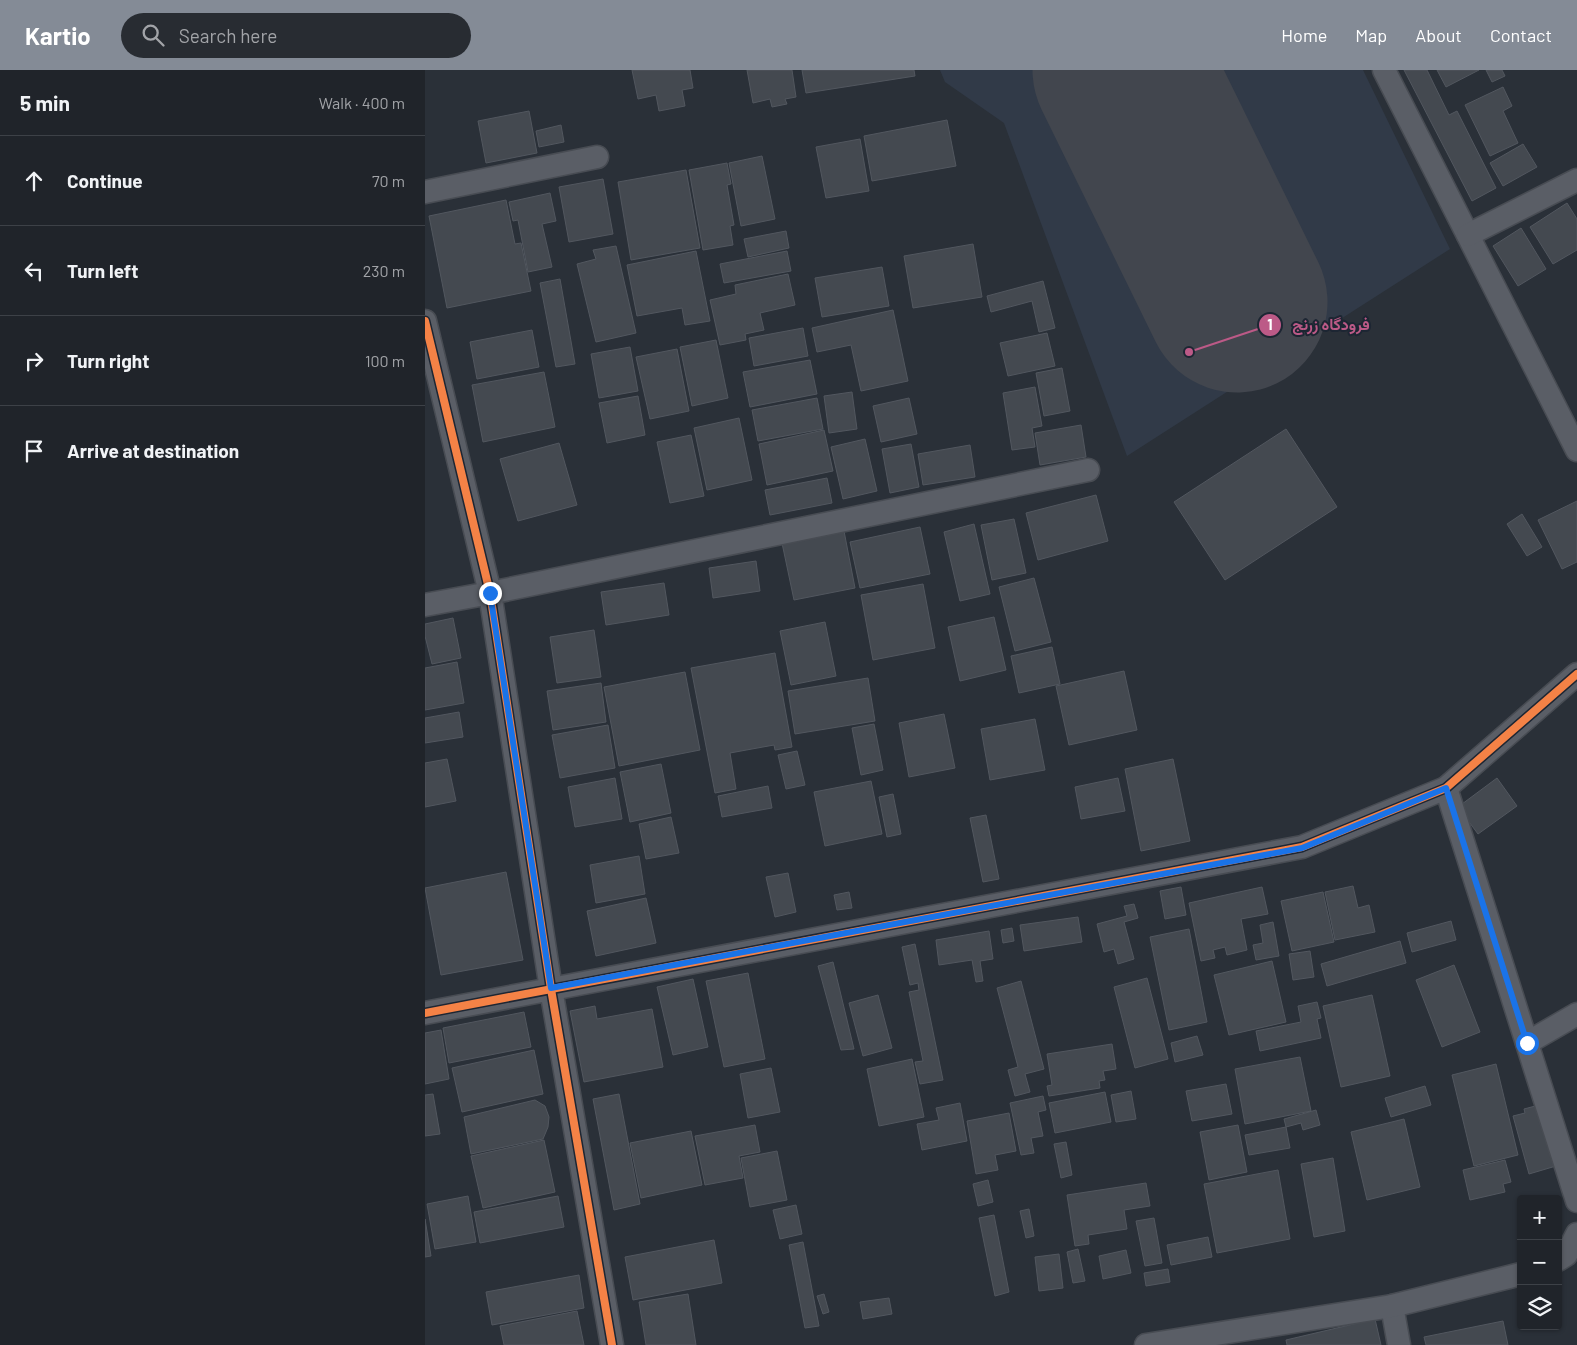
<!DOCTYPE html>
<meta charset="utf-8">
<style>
body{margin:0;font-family:Barlow,Vazirmatn,sans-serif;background:#282c32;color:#f1f3f6}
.controls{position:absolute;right:15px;bottom:15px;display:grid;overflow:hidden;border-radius:5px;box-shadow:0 1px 4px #0004}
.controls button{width:45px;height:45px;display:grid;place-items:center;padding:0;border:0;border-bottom:1px solid #3d4147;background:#20242a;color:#f1f3f6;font:25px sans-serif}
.stop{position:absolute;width:15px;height:15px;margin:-11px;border:4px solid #1a73e8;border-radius:50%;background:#fff}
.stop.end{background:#1a73e8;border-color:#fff;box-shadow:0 1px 5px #0008}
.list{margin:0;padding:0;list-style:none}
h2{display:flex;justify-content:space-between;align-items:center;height:65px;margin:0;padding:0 20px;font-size:21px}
h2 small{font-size:16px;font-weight:400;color:#a2a4a8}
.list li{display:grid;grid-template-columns:32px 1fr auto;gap:15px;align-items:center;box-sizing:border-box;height:90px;padding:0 20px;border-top:1px solid #3d4147}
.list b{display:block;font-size:19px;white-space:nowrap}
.list em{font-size:16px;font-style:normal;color:#a2a4a8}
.icon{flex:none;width:28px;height:28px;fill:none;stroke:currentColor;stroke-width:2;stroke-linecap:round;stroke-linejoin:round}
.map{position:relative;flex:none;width:1152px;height:1275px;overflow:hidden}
header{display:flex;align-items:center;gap:30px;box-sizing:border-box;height:70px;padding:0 25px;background:#848b96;color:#fff}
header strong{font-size:24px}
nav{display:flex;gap:28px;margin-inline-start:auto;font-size:18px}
.search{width:350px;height:45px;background:#282c32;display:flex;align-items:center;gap:12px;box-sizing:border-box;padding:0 18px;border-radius:28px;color:#a2a4a8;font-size:19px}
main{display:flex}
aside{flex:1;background:#20242a}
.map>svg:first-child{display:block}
</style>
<header>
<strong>Kartio</strong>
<div class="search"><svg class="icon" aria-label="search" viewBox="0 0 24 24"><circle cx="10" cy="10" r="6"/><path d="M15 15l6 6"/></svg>Search here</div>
<nav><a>Home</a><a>Map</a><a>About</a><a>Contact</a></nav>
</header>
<main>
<aside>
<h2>5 min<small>Walk · 400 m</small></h2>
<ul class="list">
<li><svg class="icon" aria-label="ahead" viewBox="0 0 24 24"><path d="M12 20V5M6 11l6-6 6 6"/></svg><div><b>Continue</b></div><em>70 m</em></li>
<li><svg class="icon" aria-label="left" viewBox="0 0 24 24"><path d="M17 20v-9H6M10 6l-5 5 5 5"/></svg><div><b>Turn left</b></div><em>230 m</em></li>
<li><svg class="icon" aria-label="right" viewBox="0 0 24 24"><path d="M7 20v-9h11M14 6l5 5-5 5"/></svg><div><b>Turn right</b></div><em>100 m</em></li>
<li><svg class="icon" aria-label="arrive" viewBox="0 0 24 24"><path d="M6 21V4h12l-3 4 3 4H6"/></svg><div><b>Arrive at destination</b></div></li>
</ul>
</aside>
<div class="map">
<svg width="1152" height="1275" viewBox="0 0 1152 1275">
<rect width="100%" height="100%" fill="#2a3038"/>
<path fill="#313a48" d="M 515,0 L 938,0 L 1025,179 L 702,386 L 579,53 L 520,12 Z"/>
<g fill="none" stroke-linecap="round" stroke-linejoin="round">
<path stroke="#42464e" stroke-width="181" d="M 698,0 L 812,232"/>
</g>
<g fill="#444950" stroke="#52575f">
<path d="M 207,0 L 265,0 L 268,18 L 257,20 L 260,36 L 234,41 L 231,25 L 213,29 Z"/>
<path d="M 322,0 L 367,0 L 371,27 L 360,29 L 362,34 L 347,37 L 345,29 L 328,33 Z"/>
<path d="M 377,0 L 489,0 L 490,6 L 381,23 Z"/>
<path d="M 979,0 L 1002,0 L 1024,45 L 1032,41 L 1071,118 L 1047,131 Z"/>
<path d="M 1012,0 L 1054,0 L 1021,17 Z"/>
<path d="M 1061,0 L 1077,0 L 1080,6 L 1067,12 Z"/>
<path d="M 1078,17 L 1087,36 L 1078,41 L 1093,73 L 1065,86 L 1040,35 Z"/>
<path d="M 104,41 L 112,83 L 61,93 L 53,51 Z"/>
<path d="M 522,50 L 531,96 L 447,111 L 439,66 Z"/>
<path d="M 136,55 L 139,72 L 114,77 L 111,61 Z"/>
<path d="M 435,69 L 444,121 L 401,128 L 391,77 Z"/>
<path d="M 1098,74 L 1112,97 L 1078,116 L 1065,93 Z"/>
<path d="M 337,86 L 350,149 L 316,156 L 304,93 Z"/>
<path d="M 302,93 L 306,114 L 302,115 L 309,155 L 305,156 L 308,175 L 278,180 L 264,100 Z"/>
<path d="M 261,100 L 275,178 L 206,190 L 193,112 Z"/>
<path d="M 178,109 L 188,164 L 144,172 L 134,117 Z"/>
<path d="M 125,123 L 131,151 L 117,154 L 127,197 L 103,202 L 93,150 L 88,151 L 84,132 Z"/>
<path d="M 81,130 L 90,174 L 96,173 L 106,221 L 22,238 L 4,146 Z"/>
<path d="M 1142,133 L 1152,149 L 1152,180 L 1128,194 L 1105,157 Z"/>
<path d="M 1096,158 L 1121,199 L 1093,216 L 1068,176 Z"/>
<path d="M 361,161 L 364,178 L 323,187 L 319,169 Z"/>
<path d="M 548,174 L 557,227 L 488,238 L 479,186 Z"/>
<path d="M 191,176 L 211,263 L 171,272 L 152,194 L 171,189 L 168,180 Z"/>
<path d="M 271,181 L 285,251 L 260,255 L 257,238 L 212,246 L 202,195 Z"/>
<path d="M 362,181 L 366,201 L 299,213 L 295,194 Z"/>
<path d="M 457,197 L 464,236 L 397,247 L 390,208 Z"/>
<path d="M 363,204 L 370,235 L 335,243 L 339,260 L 320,264 L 321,270 L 295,275 L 285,230 L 311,224 L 310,215 Z"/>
<path d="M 135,209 L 150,294 L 131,297 L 115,213 Z"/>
<path d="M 618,211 L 630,258 L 614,262 L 607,231 L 566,242 L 562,226 Z"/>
<path d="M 468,240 L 483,311 L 436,321 L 426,275 L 392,282 L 387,258 Z"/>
<path d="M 378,258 L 383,286 L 329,296 L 324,268 Z"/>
<path d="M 107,260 L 114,297 L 52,309 L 45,272 Z"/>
<path d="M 622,263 L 630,296 L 583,306 L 575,273 Z"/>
<path d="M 291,270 L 303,328 L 267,336 L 255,277 Z"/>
<path d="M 205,277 L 213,321 L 174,328 L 166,284 Z"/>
<path d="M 252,279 L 264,341 L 225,349 L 211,287 Z"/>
<path d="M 385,290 L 392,324 L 325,337 L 318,302 Z"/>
<path d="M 637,298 L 645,341 L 619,346 L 611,303 Z"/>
<path d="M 119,302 L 130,357 L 58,372 L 47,315 Z"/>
<path d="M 610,317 L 617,356 L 607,358 L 610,377 L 587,380 L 578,323 Z"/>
<path d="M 427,322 L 432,359 L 404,363 L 399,326 Z"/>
<path d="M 213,326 L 220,365 L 182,373 L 174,333 Z"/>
<path d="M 392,328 L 398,359 L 333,371 L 327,340 Z"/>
<path d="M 484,328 L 492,364 L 456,372 L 448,336 Z"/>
<path d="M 314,348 L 327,410 L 282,420 L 269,358 Z"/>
<path d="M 656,355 L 661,387 L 615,395 L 610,363 Z"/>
<path d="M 861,359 L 912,437 L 800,510 L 749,432 Z"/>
<path d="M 399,360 L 408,401 L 342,415 L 334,374 Z"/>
<path d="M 266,365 L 279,426 L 245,433 L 232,372 Z"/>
<path d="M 440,369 L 452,421 L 418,429 L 406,377 Z"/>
<path d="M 134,373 L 152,435 L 93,451 L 75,389 Z"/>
<path d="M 486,374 L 494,417 L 465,423 L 457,379 Z"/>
<path d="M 545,375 L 550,407 L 498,415 L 493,384 Z"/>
<path d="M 402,408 L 407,433 L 345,445 L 340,420 Z"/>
<path d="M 671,425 L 683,471 L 613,490 L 601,443 Z"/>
<path d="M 1152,431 L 1152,492 L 1137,499 L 1113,450 Z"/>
<path d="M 1097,444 L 1117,477 L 1102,486 L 1082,454 Z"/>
<path d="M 589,449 L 601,503 L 567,510 L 556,455 Z"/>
<path d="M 549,454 L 565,524 L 535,531 L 519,462 Z"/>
<path d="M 495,457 L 505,504 L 435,518 L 425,472 Z"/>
<path d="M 419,461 L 430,518 L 369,530 L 357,473 Z"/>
<path d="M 331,491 L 335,521 L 288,528 L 284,498 Z"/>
<path d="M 609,508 L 626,572 L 590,581 L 574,517 Z"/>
<path d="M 239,513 L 244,545 L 181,555 L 176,522 Z"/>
<path d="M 498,514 L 510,578 L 448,590 L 436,525 Z"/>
<path d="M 569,547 L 581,600 L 535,611 L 523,557 Z"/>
<path d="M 28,548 L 36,588 L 7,594 L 0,566 L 0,554 Z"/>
<path d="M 400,552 L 411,606 L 366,615 L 355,561 Z"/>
<path d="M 169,560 L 176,607 L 132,613 L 125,567 Z"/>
<path d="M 627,577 L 635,614 L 594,623 L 586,586 Z"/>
<path d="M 350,583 L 367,677 L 350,680 L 349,675 L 305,683 L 311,719 L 290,723 L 266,598 Z"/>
<path d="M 32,592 L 39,633 L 0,640 L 0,598 Z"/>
<path d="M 699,601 L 712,660 L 644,675 L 631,616 Z"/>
<path d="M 260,602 L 275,680 L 194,696 L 179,617 Z"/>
<path d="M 443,608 L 450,651 L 370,664 L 363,621 Z"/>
<path d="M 176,613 L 181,652 L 128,660 L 122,621 Z"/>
<path d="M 34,642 L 38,667 L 0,673 L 0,648 Z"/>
<path d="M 519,644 L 530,698 L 484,707 L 474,653 Z"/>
<path d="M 610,649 L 620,700 L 565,710 L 556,659 Z"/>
<path d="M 449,654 L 458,700 L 436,705 L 427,658 Z"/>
<path d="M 183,655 L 190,698 L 135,708 L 127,665 Z"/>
<path d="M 372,681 L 380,715 L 361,719 L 353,685 Z"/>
<path d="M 22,689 L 31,731 L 0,737 L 0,693 Z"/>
<path d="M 748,689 L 765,771 L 716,781 L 700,699 Z"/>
<path d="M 236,694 L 246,743 L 205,752 L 195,702 Z"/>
<path d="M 190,708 L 197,749 L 150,757 L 143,717 Z"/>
<path d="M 693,708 L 700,741 L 656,749 L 650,717 Z"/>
<path d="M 1072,708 L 1092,736 L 1053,764 L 1033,737 Z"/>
<path d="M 446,711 L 457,764 L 400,776 L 389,722 Z"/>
<path d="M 343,716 L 347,738 L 297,747 L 293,726 Z"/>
<path d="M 468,724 L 476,764 L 462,767 L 454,727 Z"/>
<path d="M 561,745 L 574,809 L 558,812 L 545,748 Z"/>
<path d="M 246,747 L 254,783 L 221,789 L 214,754 Z"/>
<path d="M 214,786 L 220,824 L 171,833 L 165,795 Z"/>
<path d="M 81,802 L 98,890 L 16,905 L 0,818 Z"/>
<path d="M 363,803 L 371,842 L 350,847 L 341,807 Z"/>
<path d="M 928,816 L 933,838 L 944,835 L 950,862 L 910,870 L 900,822 Z"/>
<path d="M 756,817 L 761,845 L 740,849 L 735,821 Z"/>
<path d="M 837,817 L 843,844 L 816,849 L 822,880 L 802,885 L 800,877 L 788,880 L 790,888 L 776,891 L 764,833 Z"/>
<path d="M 424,822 L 427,838 L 412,840 L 409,825 Z"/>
<path d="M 898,822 L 909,872 L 867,881 L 856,831 Z"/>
<path d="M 221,828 L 231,873 L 171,886 L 162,841 Z"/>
<path d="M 709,834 L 713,848 L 699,852 L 709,889 L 693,894 L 689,879 L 679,882 L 672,854 L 702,846 L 699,836 Z"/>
<path d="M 653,847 L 657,872 L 599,881 L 595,855 Z"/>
<path d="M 1026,851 L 1031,870 L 987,882 L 982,863 Z"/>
<path d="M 848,852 L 854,886 L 831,890 L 828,875 L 838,873 L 835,855 Z"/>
<path d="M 587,858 L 589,871 L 578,873 L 576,860 Z"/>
<path d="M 764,859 L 782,952 L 744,960 L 725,867 Z"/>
<path d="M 564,861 L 568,889 L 555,891 L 558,911 L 551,912 L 547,890 L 514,895 L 511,870 Z"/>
<path d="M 975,871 L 981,893 L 902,916 L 896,894 Z"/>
<path d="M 490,874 L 518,1010 L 495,1014 L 490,992 L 498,991 L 484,922 L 494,920 L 493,913 L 485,915 L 477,877 Z"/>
<path d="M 885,881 L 889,907 L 868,910 L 864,884 Z"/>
<path d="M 847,891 L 861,952 L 804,965 L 789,905 Z"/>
<path d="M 408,892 L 429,979 L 416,980 L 393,896 Z"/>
<path d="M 1029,895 L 1055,962 L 1017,977 L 991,910 Z"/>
<path d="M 323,903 L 340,989 L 299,997 L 281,911 Z"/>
<path d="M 722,908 L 743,989 L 710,998 L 689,917 Z"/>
<path d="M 268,909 L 283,977 L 248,985 L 232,917 Z"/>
<path d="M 596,911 L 619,999 L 600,1004 L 605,1022 L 590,1026 L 583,1000 L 593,997 L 572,918 Z"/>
<path d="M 453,925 L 467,978 L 438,986 L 424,933 Z"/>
<path d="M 947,925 L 965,1006 L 916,1017 L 898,936 Z"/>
<path d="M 892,932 L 896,948 L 892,949 L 896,968 L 835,981 L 831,961 L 876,952 L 873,936 Z"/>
<path d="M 170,936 L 172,949 L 227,939 L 238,997 L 159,1012 L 145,941 Z"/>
<path d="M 99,942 L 106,977 L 24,993 L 18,958 Z"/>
<path d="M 16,960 L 24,1009 L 0,1014 L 0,963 Z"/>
<path d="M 772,966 L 778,985 L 750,992 L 746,973 Z"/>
<path d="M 687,974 L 691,999 L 678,1001 L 680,1010 L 674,1011 L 675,1018 L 624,1026 L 622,1016 L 627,1015 L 622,984 Z"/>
<path d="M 109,980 L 118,1024 L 37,1042 L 27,998 Z"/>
<path d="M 875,987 L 886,1041 L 820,1054 L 810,999 Z"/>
<path d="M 487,989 L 499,1047 L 454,1056 L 442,999 Z"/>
<path d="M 1071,994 L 1093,1085 L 1049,1096 L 1027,1005 Z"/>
<path d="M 346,998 L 355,1042 L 323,1048 L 315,1004 Z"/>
<path d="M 801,1014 L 807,1044 L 767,1051 L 761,1021 Z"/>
<path d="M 1000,1016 L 1006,1035 L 966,1047 L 960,1028 Z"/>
<path d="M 706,1021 L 711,1049 L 691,1052 L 686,1025 Z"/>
<path d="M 680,1022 L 686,1052 L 630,1063 L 624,1033 Z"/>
<path d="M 8,1024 L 15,1064 L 0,1066 L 0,1025 Z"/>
<path d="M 194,1024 L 215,1134 L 189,1140 L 168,1029 Z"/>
<path d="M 618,1026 L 621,1040 L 613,1042 L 618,1066 L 606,1068 L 609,1083 L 596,1085 L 585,1033 Z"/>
<path d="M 110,1030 L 120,1036 L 124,1047 L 123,1057 L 118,1069 L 46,1084 L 39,1047 Z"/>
<path d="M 535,1033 L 542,1071 L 497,1080 L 492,1054 L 514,1050 L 511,1038 Z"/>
<path d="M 1114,1035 L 1131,1096 L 1104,1104 L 1088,1046 L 1100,1043 L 1099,1039 Z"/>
<path d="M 891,1040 L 895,1055 L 878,1060 L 876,1053 L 861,1057 L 859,1049 Z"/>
<path d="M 584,1043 L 591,1081 L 570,1085 L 573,1100 L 551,1104 L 542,1051 Z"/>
<path d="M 979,1049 L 995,1117 L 942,1130 L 926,1062 Z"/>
<path d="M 330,1055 L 335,1082 L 314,1086 L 318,1108 L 280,1115 L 270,1066 Z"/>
<path d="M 813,1055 L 822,1102 L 784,1110 L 775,1062 Z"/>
<path d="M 861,1057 L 865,1078 L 824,1085 L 820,1065 Z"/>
<path d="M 266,1061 L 277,1115 L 216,1128 L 205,1073 Z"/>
<path d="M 119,1070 L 130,1122 L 58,1138 L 46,1086 Z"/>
<path d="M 641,1072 L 647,1105 L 636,1108 L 629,1074 Z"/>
<path d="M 352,1081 L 362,1130 L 325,1137 L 316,1088 Z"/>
<path d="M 908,1088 L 920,1161 L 889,1167 L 876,1094 Z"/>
<path d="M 1080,1090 L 1086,1112 L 1078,1114 L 1080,1122 L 1045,1130 L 1038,1100 Z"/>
<path d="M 853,1100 L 865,1169 L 792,1183 L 779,1114 Z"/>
<path d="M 563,1110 L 568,1132 L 553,1136 L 548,1114 Z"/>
<path d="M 721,1113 L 725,1136 L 699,1140 L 702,1159 L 663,1165 L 664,1174 L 650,1176 L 642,1125 Z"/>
<path d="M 43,1126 L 51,1172 L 10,1179 L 2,1134 Z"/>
<path d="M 133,1126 L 139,1157 L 55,1173 L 49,1142 Z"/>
<path d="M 371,1135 L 377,1164 L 355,1169 L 348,1140 Z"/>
<path d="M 604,1139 L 609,1166 L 601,1168 L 595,1141 Z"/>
<path d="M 569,1145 L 584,1222 L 570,1226 L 554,1148 Z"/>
<path d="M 729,1148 L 737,1193 L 720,1196 L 711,1151 Z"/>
<path d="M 0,1149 L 6,1186 L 0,1187 Z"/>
<path d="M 783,1167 L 787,1187 L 746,1195 L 742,1175 Z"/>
<path d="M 289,1170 L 297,1213 L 208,1230 L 200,1187 Z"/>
<path d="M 378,1172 L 394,1256 L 380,1258 L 364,1175 Z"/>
<path d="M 653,1179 L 660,1211 L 648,1213 L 642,1182 Z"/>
<path d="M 701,1180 L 706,1203 L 678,1209 L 674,1186 Z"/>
<path d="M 634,1184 L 638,1218 L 614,1221 L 610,1187 Z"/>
<path d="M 743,1199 L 745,1212 L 721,1216 L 719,1203 Z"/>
<path d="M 154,1205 L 159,1238 L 67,1255 L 61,1222 Z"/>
<path d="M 263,1224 L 271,1275 L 221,1275 L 214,1232 Z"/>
<path d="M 399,1224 L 404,1242 L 398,1244 L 392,1226 Z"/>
<path d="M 464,1228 L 467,1244 L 438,1249 L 435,1232 Z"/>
<path d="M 152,1241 L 159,1275 L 79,1275 L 75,1256 Z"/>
<path d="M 950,1249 L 956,1275 L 862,1275 L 861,1270 Z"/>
<path d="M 1078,1251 L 1083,1275 L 1001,1275 L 999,1267 Z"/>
</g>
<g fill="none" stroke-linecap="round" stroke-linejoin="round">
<defs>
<g id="street">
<path d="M 959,0 L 1152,380"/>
<path d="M 0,122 L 172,87"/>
<path d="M 1043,165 L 1152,110"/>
<path d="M 0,251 L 65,523 L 126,919 L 187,1275"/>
<path d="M 0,535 L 65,523 L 663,400"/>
<path d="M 1021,718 L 1152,1131"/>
<path d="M 0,943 L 877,777 L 1021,718 L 1152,604"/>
<path d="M 1102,973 L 1152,944"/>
<path d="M 1133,1190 L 1141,1185 L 1152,1164"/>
<path d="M 967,1236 L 974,1275"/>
<path d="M 721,1275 L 967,1236 L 1096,1204"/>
</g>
</defs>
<use href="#street" stroke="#484c53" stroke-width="25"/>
<use href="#street" stroke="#5a5e66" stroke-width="22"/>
<defs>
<g id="cycleway">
<path d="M 0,251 L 65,523 L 126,919 L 187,1275"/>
<path d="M 0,943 L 877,777 L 1021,718 L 1152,604"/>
</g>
</defs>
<use href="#cycleway" stroke="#1d2633" stroke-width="11"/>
<use href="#cycleway" stroke="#f48246" stroke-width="8"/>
</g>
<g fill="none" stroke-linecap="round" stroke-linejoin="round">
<path stroke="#1a73e8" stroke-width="6" d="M 65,523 L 126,918 L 877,778 L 1021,718 L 1102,973"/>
</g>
<path fill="none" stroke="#bc5a87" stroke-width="2" d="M764 282L845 255"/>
<g fill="#bc5a87" stroke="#1d2633" stroke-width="2">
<circle cx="764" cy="282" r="5"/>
<circle cx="845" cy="255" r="12"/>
</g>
<g font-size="15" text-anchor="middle" font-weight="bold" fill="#fff">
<text x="845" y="260">1</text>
</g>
<g font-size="16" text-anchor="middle" font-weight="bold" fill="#bc5a87" stroke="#1d2633" stroke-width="4" stroke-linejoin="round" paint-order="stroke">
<text x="906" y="260">فرودگاه زرنج</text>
</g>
</svg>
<div class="controls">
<button>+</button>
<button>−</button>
<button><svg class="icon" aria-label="layers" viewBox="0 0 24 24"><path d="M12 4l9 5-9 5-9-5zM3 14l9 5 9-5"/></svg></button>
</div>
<div class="stop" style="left:1102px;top:973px"></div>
<div class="stop end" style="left:65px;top:523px"></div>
</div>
</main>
